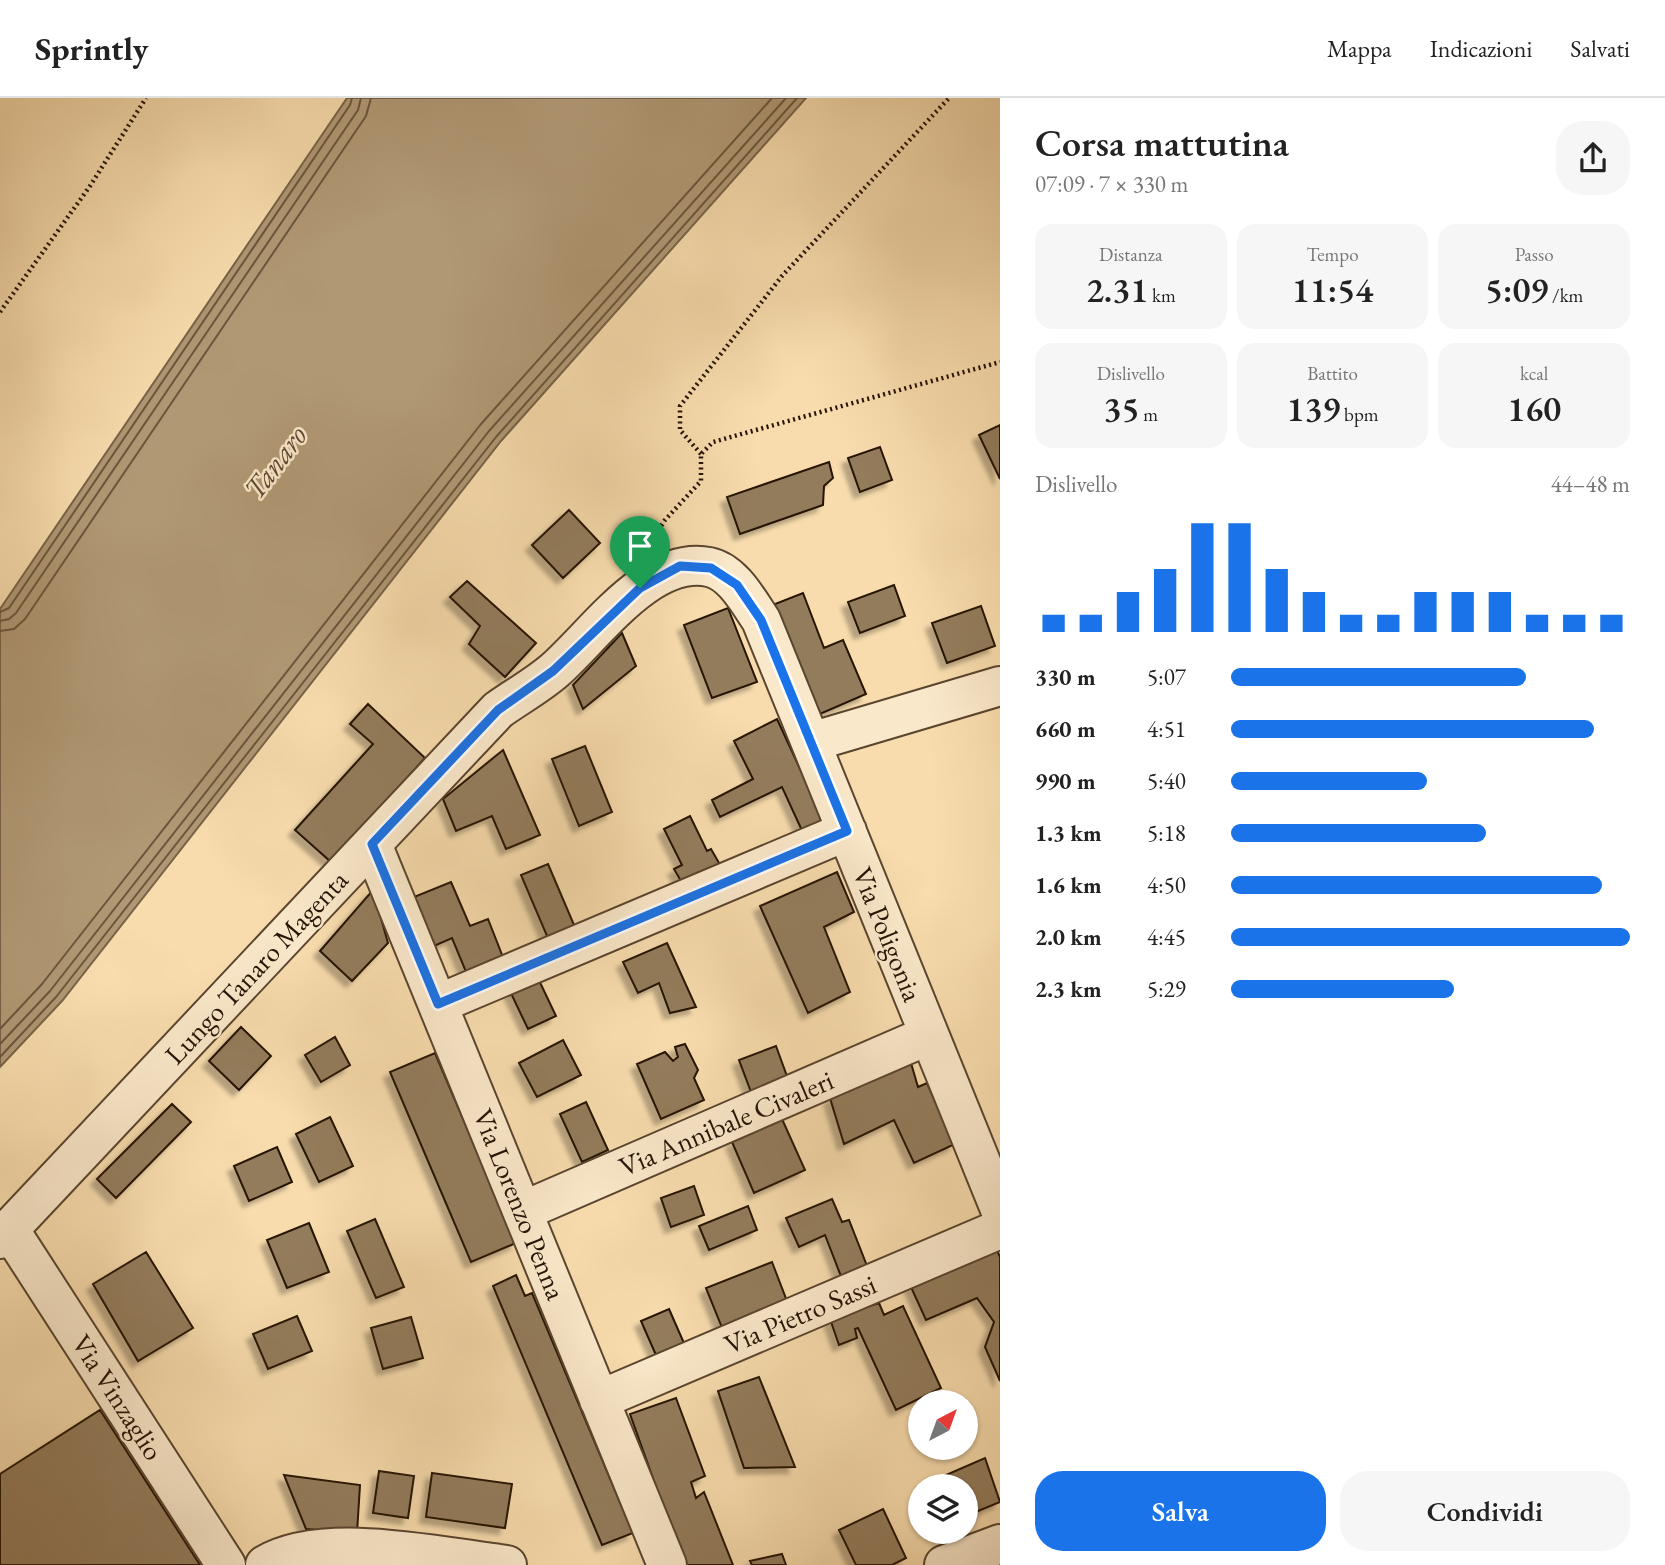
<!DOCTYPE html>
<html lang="it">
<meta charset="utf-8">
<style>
body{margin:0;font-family:"EB Garamond",serif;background:#f6f6f6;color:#222;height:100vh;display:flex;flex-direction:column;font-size:26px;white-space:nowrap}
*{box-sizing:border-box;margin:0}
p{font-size:23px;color:#767676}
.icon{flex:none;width:38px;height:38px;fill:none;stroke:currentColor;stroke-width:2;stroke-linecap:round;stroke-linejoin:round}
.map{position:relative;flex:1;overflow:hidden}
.sheet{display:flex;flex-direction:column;background:#fff;width:665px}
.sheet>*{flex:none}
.needle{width:46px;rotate:41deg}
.fabs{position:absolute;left:908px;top:1292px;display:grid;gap:14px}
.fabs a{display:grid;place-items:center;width:70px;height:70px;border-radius:50%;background:#fff;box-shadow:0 2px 5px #0004;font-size:35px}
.pin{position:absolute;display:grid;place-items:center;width:60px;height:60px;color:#fff;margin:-72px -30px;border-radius:50% 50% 50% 0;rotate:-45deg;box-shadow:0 0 7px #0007}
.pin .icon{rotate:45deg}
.round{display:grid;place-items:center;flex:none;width:74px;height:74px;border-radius:28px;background:#f6f6f6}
.head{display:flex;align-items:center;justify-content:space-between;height:119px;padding:0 35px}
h1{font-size:38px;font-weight:600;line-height:52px}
.figures{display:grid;grid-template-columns:repeat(3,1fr);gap:10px;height:119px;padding:7px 35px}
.figures div{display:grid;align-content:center;border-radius:18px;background:#f6f6f6;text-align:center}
.figures b{font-size:35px;font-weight:600}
.figures small{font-size:19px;font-weight:400}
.figures p{font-size:19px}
.chart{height:196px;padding:14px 35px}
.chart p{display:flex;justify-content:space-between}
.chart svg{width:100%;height:126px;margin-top:7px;stroke:#1a73e8;stroke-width:6}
.button{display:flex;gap:14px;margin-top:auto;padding:14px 35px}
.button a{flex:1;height:80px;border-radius:28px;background:#1a73e8;color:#fff;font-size:28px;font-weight:600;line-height:80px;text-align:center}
.button a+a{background:#f6f6f6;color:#222}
ul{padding:0 35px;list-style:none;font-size:23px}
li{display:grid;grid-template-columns:112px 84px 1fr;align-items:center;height:52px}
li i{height:18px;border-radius:9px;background:#1a73e8}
header{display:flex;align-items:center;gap:42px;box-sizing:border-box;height:98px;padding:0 35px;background:#fff;border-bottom:2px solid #e0e0e0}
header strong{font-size:33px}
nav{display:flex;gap:38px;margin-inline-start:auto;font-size:24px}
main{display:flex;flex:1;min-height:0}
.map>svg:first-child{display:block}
</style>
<header>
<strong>Sprintly</strong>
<nav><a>Mappa</a><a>Indicazioni</a><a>Salvati</a></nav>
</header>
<main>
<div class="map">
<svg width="1000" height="1467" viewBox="0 0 1000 1467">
<defs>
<filter id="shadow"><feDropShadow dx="-6" dy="6" stdDeviation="2" flood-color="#0004"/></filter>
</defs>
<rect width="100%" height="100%" fill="#f8dcad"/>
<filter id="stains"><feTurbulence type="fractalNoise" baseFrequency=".00286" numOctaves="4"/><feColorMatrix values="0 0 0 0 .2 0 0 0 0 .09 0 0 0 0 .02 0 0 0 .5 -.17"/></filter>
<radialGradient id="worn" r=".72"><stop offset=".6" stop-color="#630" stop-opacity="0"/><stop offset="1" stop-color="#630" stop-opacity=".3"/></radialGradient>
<path fill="#b09874" stroke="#786348" stroke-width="2" d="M347,0H806L501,343L62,903L0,969V511Z"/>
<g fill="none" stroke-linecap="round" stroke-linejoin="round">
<path stroke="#6a563c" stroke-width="2" d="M0,514L9,510L350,7L352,0
M0,523L9,521L16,515L358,12L361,0
M0,533L14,531L25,521L366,18L371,0
M0,931L42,886L481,326L772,0
M0,946L50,893L489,333L786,0
M0,959L56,899L496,339L797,0"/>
</g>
<path fill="#937c5c" stroke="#251305" stroke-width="2" filter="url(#shadow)" d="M1000,327V381L979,337Z
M880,349L892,382L860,394L848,360Z
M829,364L833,380L824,388L823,407L740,436L727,399Z
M569,412L600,445L563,480L532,447Z
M467,483L536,545L505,579L469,546L480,528L450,499Z
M894,487L905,518L860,535L848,504Z
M803,495L824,550L843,542L866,596L813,619L770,508Z
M981,508L995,548L947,565L932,525Z
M728,510L757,584L712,600L684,527Z
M622,535L636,568L583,611L573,587Z
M368,606L425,660L331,764L295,732L373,646L350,626Z
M777,621L826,727L804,737L782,689L720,719L712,702L753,681L734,643Z
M585,648L612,714L579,728L552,661Z
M503,652L540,737L506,751L492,718L456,733L443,701Z
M690,718L707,753L711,751L722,770L685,790L674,771L682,767L664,731Z
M548,766L577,834L550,845L521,777Z
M837,774L854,814L824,829L850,894L808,915L760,808Z
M451,784L470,828L488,821L506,867L469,881L452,840L434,848L414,799Z
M373,792L388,845L352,883L320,853Z
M667,845L696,909L670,915L659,885L638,895L623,864Z
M536,876L556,918L528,931L508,889Z
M241,929L271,958L239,992L209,963Z
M335,939L350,967L321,984L305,957Z
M563,942L581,977L537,999L519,965Z
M685,946L698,972L694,980L704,1002L661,1021L637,966L665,954L673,963L678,959L675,949Z
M776,948L788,981L751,994L739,962Z
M435,955L516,1145L471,1164L390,974Z
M911,965L918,989L927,985L955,1046L914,1065L894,1022L844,1046L830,1000Z
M586,1004L608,1052L582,1064L560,1016Z
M172,1006L191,1024L116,1100L97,1081Z
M330,1019L353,1068L319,1084L296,1036Z
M782,1021L805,1072L754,1095L732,1044Z
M277,1049L292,1084L249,1103L234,1068Z
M694,1088L704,1117L671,1129L661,1100Z
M832,1101L842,1124L849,1122L869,1173L844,1186L825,1137L799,1149L786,1120Z
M748,1108L757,1132L709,1152L699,1128Z
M375,1121L404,1189L376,1200L347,1133Z
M309,1125L329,1174L287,1190L267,1142Z
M996,1150L1000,1159V1283L985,1249L994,1224L977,1200L926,1222L910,1187Z
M146,1154L193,1230L138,1263L93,1186Z
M772,1164L790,1211L725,1237L706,1190Z
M516,1177L525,1198L532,1195L633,1435L602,1447L493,1188Z
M879,1205L884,1217L903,1208L941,1290L896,1312L858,1230L855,1231L857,1240L839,1247L830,1221Z
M669,1211L687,1252L659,1264L641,1223Z
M297,1218L312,1253L268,1271L253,1236Z
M411,1219L423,1260L383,1271L371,1230Z
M759,1279L795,1369L744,1370L718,1293Z
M676,1300L705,1378L691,1384L696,1400L704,1394L733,1467H684L630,1316Z
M100,1312L200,1467H0V1376Z
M985,1360L1000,1404L966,1418V1388H921Z
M379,1373L414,1378L408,1420L373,1415Z
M432,1375L512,1386L505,1430L426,1419Z
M284,1377L360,1387L357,1435L306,1431Z
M883,1411L906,1460L892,1467H856L839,1432Z
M782,1456L786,1467H752L750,1463Z"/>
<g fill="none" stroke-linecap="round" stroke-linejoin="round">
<defs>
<path id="minor" d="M811,644L1000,588
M372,746L667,1467
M438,906L847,733
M523,1113L929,937
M9,1131L226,1467
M0,1141L498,612C516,599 538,587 555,572C595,537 649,457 709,469C733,474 748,503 761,522L1000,1111
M599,1302L1000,1131
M265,1467C323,1432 440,1459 507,1467
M944,1467L1000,1446"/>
</defs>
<use href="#minor" stroke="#5a452f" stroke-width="42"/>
<path stroke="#251305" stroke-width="4.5" stroke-dasharray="2 3.5" stroke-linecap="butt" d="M0,214L90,88L146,0
M701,356L680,332V308L782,178L949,0
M649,446L665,422L701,383V356L713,344L1000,264"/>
<use href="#minor" stroke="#fae8ca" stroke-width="38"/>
</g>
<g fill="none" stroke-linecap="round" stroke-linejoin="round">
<defs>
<path id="route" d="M680,468L711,470L737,487L761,522L847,733L438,906L372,746L498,612L553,573L640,490Z"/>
</defs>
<use href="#route" stroke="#fff" stroke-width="14"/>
<use href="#route" stroke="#1a73e8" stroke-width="9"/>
</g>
<g text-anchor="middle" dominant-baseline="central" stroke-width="5" stroke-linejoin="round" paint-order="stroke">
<g font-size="28" fill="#251305" stroke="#fae8ca">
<text transform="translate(888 836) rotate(68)">Via Poligonia</text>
<text transform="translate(256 869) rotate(-47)">Lungo Tanaro Magenta</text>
<text transform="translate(726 1025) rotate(-23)">Via Annibale Civaleri</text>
<text transform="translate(520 1106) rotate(68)">Via Lorenzo Penna</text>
<text transform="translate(800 1216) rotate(-23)">Via Pietro Sassi</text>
<text transform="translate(118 1299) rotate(57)">Via Vinzaglio</text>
</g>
<g font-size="30" font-style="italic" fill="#5d4831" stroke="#fae8ca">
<text transform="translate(275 364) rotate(-53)">Tanaro</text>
</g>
</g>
<rect width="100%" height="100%" filter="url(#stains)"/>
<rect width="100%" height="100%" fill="url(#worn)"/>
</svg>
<div class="fabs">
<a><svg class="needle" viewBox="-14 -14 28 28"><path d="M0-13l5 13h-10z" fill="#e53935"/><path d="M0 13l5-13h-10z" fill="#767676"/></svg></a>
<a><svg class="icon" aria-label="layers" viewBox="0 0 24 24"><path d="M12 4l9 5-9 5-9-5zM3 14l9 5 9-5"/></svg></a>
</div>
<div class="pin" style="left:640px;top:490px;background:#1e9e55"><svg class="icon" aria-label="arrive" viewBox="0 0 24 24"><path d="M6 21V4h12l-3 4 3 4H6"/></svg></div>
</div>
<section class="sheet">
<div class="head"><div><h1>Corsa mattutina</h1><p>07:09 · 7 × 330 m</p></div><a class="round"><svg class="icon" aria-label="share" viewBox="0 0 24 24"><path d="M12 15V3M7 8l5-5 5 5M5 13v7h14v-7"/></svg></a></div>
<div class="figures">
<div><p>Distanza</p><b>2.31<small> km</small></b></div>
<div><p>Tempo</p><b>11:54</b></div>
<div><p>Passo</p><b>5:09<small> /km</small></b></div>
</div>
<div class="figures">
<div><p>Dislivello</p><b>35<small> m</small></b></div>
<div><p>Battito</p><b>139<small> bpm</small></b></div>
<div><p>kcal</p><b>160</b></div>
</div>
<div class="chart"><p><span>Dislivello</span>44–48 m</p>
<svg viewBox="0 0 160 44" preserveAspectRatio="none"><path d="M5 44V38M15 44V38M25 44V30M35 44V22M45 44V6M55 44V6M65 44V22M75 44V30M85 44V38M95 44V38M105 44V30M115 44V30M125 44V30M135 44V38M145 44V38M155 44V38"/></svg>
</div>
<ul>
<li><b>330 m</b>5:07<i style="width:74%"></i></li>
<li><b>660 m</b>4:51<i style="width:91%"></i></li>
<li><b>990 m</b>5:40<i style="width:49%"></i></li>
<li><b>1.3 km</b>5:18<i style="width:64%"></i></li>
<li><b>1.6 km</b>4:50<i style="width:93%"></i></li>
<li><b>2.0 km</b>4:45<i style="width:100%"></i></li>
<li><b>2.3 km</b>5:29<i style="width:56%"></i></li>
</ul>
<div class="button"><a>Salva</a><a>Condividi</a></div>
</section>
</main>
